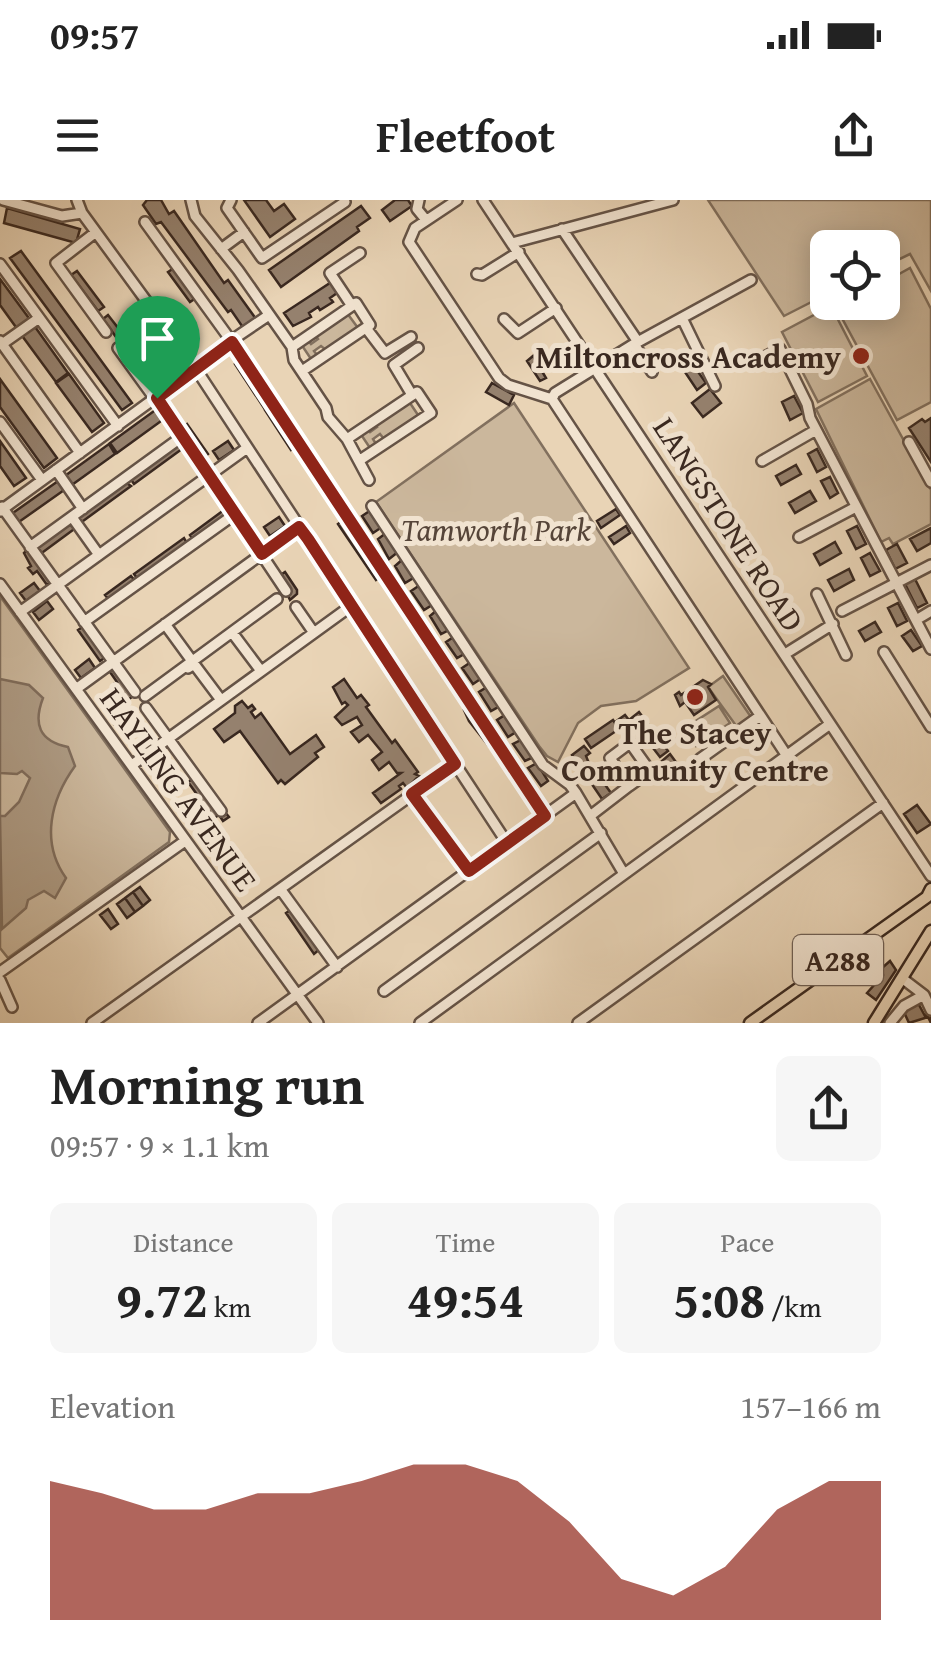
<!DOCTYPE html>
<meta charset="utf-8">
<style>
body{margin:0;font-family:"Gentium Book Plus",serif;background:#f6f6f6;color:#222;height:100vh;display:flex;flex-direction:column;font-size:38px;white-space:nowrap}
*{box-sizing:border-box;margin:0}
p{font-size:32px;color:#767676}
.icon{flex:none;width:55px;height:55px;fill:none;stroke:currentColor;stroke-width:2;stroke-linecap:round;stroke-linejoin:round}
.map{position:relative;height:823px;overflow:hidden}
.side{display:flex;flex-direction:column;background:#fff;flex:1}
.side>*{flex:none}
.buttons{position:absolute;left:810px;top:30px;display:grid;gap:20px}
.buttons a{display:grid;place-items:center;width:90px;height:90px;border-radius:15px;background:#fff;box-shadow:0 5px 25px #0003;font-size:50px}
.pin{position:absolute;display:grid;place-items:center;width:85px;height:85px;color:#fff;margin:-102px -42px;border-radius:50% 50% 50% 0;rotate:-45deg;box-shadow:0 0 10px #0007}
.pin .icon{rotate:45deg}
.round{display:grid;place-items:center;flex:none;width:105px;height:105px;border-radius:15px;background:#f6f6f6}
.overview{display:flex;align-items:center;justify-content:space-between;height:170px;padding:0 50px}
h1{font-size:55px;font-weight:700;line-height:75px}
.metrics{display:grid;grid-template-columns:repeat(3,1fr);gap:15px;height:170px;padding:10px 50px}
.metrics div{display:grid;align-content:center;border-radius:15px;background:#f6f6f6;text-align:center}
.metrics b{font-size:50px;font-weight:700}
.metrics small{font-size:28px;font-weight:400}
.metrics p{font-size:28px}
.chart{height:280px;padding:20px 50px}
.chart p{display:flex;justify-content:space-between}
.chart svg{width:100%;height:180px;margin-top:10px;fill:#8f2418;opacity:.7}
.status{display:flex;justify-content:space-between;align-items:center;height:70px;padding:0 50px;background:#fff;direction:ltr}
.status svg{height:28px;fill:currentColor}
header{display:flex;justify-content:space-between;align-items:center;height:130px;padding:0 50px;background:#fff;font-size:45px;font-weight:700}
.map>svg:first-child{display:block}
</style>
<div class="status"><b>09:57</b><svg viewBox="0 0 49 12"><path d="M0 12V9h3v3zM5 12V6h3v6zM10 12V3h3v9zM15 12V0h3v12zM26 1h20v11H26zM47 4h2v5h-2z"/></svg></div>
<header><svg class="icon" aria-label="menu" viewBox="0 0 24 24"><path d="M4 6h16M4 12h16M4 18h16"/></svg>Fleetfoot<svg class="icon" aria-label="share" viewBox="0 0 24 24"><path d="M12 15V3M7 8l5-5 5 5M5 13v7h14v-7"/></svg></header>
<div class="map">
<svg width="931" height="823" viewBox="0 0 931 823">
<rect width="100%" height="100%" fill="#e9d4b6"/>
<filter id="stains"><feTurbulence type="fractalNoise" baseFrequency=".002" numOctaves="4"/><feColorMatrix values="0 0 0 0 .2 0 0 0 0 .09 0 0 0 0 .02 0 0 0 .5 -.17"/></filter>
<radialGradient id="worn" r=".72"><stop offset=".6" stop-color="#630" stop-opacity="0"/><stop offset="1" stop-color="#630" stop-opacity=".3"/></radialGradient>
<path fill="#cbb79c" stroke="#82705e" stroke-width="2.5" d="M708,0H931V91L910,54L883,67L882,48H828L827,94L784,116Z
M910,68L931,109V202L897,220L836,107L845,103L882,102L883,83Z
M831,106L867,176L818,202L782,132Z
M347,113L358,128L326,150L321,146L314,151L317,155L311,159L301,144L307,139L311,144L318,139L315,135Z
M870,179L931,290V324L893,344L889,338L881,342L816,209Z
M408,200L418,215L384,239L380,234L373,239L376,244L370,248L360,233L366,228L370,232L377,227L374,223Z
M514,203L689,468L636,501L601,506L578,523L558,562L547,556L539,546L376,302Z
M0,396L170,632L169,642L8,758L0,748Z
M723,476L751,517L737,527L708,487Z
M719,506L730,523L696,546L685,528Z"/>
<path fill="#ad9a83" stroke="#7f6c5b" stroke-width="2.5" d="M0,479L29,485L43,498C33,524 39,541 68,547L75,566C51,599 40,642 66,678L55,698L44,691L28,700L26,708L2,729L0,616H5L19,602L30,578L22,571L17,574L0,573Z"/>
<path fill="#95816e" stroke="#392820" stroke-width="2.5" d="M147,0H161L169,14L174,11L224,83L228,80L256,119L244,129L231,110L228,112L161,22L156,24L143,5Z
M244,0H266L274,11L284,4L295,19L270,37Z
M395,0H408L412,6L390,21L382,10Z
M361,6L370,18L357,27L359,31L281,87L269,70Z
M7,8L80,29L76,43L4,23Z
M21,51L132,203L122,210L10,58Z
M174,68L196,98L190,102L168,72Z
M77,71L104,107L98,111L71,75Z
M0,79L31,121L18,130L0,105Z
M333,81L340,91L330,98L333,102L320,110L318,107L309,113L311,117L293,126L284,113Z
M108,115L122,133L116,137L103,119Z
M33,124L68,173L56,182L20,133Z
M533,156L546,178L540,181L527,161Z
M241,160L270,204L264,208L235,164Z
M143,163L160,185L154,190L137,167Z
M694,166L706,183L697,190L685,172Z
M69,174L104,223L92,232L56,183Z
M0,179L57,258L44,268L0,207Z
M492,183L514,195L509,205L486,192Z
M710,189L721,203L703,217L692,203Z
M794,196L803,213L790,220L782,202Z
M161,206L168,216L117,253L110,243Z
M271,206L298,245L291,250L265,210Z
M931,218V262L909,228L922,219L925,222Z
M187,224L208,254L202,259L181,228Z
M0,241L26,278L14,286L0,266Z
M182,241L186,246L134,284L130,278Z
M228,241L234,250L219,260L213,251Z
M109,244L115,254L69,287L62,278Z
M817,249L826,267L817,272L808,254Z
M796,265L801,274L781,285L776,276Z
M830,277L838,293L830,298L821,281Z
M61,279L67,288L16,324L10,315Z
M125,282L131,286L79,324L75,318Z
M810,291L816,301L795,313L789,303Z
M228,307L232,313L194,341L190,335Z
M616,309L620,315L601,328L597,321Z
M371,310L382,327L373,333L362,316Z
M279,317L285,326L270,336L264,327Z
M345,319L383,375L376,380L338,324Z
M72,320L77,327L39,355L34,348Z
M626,326L630,333L614,344L609,337Z
M857,326L866,344L856,349L847,331Z
M931,328V343L917,351L910,339Z
M386,333L398,352L389,359L378,339Z
M184,338L188,345L139,381L134,374Z
M835,342L841,353L820,365L814,354Z
M897,344L907,363L895,369L886,350Z
M26,351L30,352L52,381L47,385L37,371L33,374L28,368L31,366L24,353Z
M870,353L880,371L870,376L861,358Z
M403,359L415,377L405,383L395,366Z
M849,369L854,380L834,391L828,380Z
M285,372L297,390V394L290,400L279,376Z
M131,376L136,382L110,401L105,395Z
M914,377L927,403L917,408L904,382Z
M34,383L40,391L26,401L20,393Z
M420,385L432,405L424,410L411,391Z
M47,401L53,409L39,420L33,412Z
M898,403L907,421L897,426L888,408Z
M437,410L449,430L441,434L430,416Z
M875,422L881,432L865,441L859,431Z
M84,426L106,457L100,461L78,430Z
M911,430L922,446L913,451L902,436Z
M455,436L466,453L457,458L446,442Z
M89,459L95,468L81,478L75,470Z
M471,462L482,478L473,484L462,468Z
M114,469L133,496L128,500L115,483L117,482L110,472Z
M344,479L357,498L361,495L369,505L366,507L392,543L395,540L418,572L415,574L419,576L407,588L403,583L399,586L401,589L381,603L373,593L401,573H397L389,562L379,570L372,560L382,552L368,535L359,542L351,532L362,525L357,517L342,525L335,517L348,505L345,502L342,504L333,487Z
M703,480L711,484L708,487L716,500L694,515L685,502L680,506L675,495L679,492L681,495Z
M487,487L500,506L491,511L479,492Z
M242,501L248,508L252,505L255,509L251,512L255,518L261,513L290,554L316,535L324,547L315,553L318,557L285,584L281,580L278,583L240,531L224,542L214,529L235,513V506Z
M471,506L497,547L492,550L469,521L464,510Z
M131,508L135,513L116,527L112,521Z
M639,512L668,551L660,557L633,522L621,530L615,522L625,515L629,520Z
M505,515L516,532L508,537L497,520Z
M613,520L619,529L591,548L585,539Z
M523,539L534,557L525,561L513,544Z
M584,546L590,553L586,556L588,561L611,593L602,599L572,555Z
M159,553L165,562L150,573L146,567Z
M670,554L681,569L672,575L662,561Z
M537,563L548,581L541,586L528,568Z
M194,578L224,611L229,617L223,621L219,615L214,618L188,582Z
M917,605L931,624L917,633L904,614Z
M140,687L150,700L143,706L133,692Z
M133,692L143,706L135,712L125,698Z
M125,698L135,712L127,718L117,704Z
M108,709L118,724L111,729L100,715Z
M292,709L321,748L314,754L286,713Z
M890,761L896,770L876,800L867,793L883,775L882,768Z
M918,803L925,816L931,810V823L928,817L909,823L903,810Z"/>
<g fill="none" stroke-linecap="round" stroke-linejoin="round">
<defs>
<path id="minor" d="M3,0L62,16L82,13
M77,0L82,13L196,169L507,643
M191,0L195,16L238,70L292,147L294,160L326,208L328,217L347,239L369,280
M231,0L227,8L262,58L345,2
M419,0L417,9L426,20
M457,0L415,28L409,42L499,178L508,185L552,199
M483,0L931,676
M145,22L232,142L545,615
M562,29L638,142
M96,32L56,63L106,132
M512,43L673,0
M221,49L244,32
M0,64L118,226
M477,74L482,75L519,52
M751,80L634,144L555,193L552,199L787,556
M352,106L330,73L360,53
M682,118L715,186
M504,119L518,133L556,108
M366,128L385,153L411,137
M235,138L269,115
M0,141L80,253
M2,144L39,118
M634,144L652,172
M292,147L356,103L370,125L302,171
M118,148L155,199
M753,163L780,149L807,204L810,218L931,449
M412,195L394,165L418,148
M157,198L286,391
M0,222L42,280
M347,239L417,192L431,213L360,260
M909,242L931,282
M762,261L816,230
M56,270L83,309
M372,306L543,565L570,585L576,593L624,674
M2,307L135,492
M0,311L232,142
M72,317L99,355
M799,337L856,307
M30,347L183,236
M0,384L318,823
M817,394L846,455
M296,407L314,433
M842,411L931,365
M20,412L247,248
M916,420L931,411
M84,422L235,314
M165,424L192,461
M234,435L261,471
M884,452L931,527
M785,454L833,424
M188,468L194,464L221,500
M76,489L299,327
M145,496L277,399
M146,508L221,611
M700,559L760,516
M132,565L351,406
M412,594L469,671
M590,616L629,586L610,558L630,543L650,571L629,586
M281,690L337,767
M0,772L185,641
M0,780L12,807
M384,791L601,633
M924,795L931,810
M92,823L455,564
M258,823L576,593
M420,823L830,524
M578,823L883,603
M890,823L904,806L924,795L903,779"/>
<path id="major" d="M750,823L927,697L931,689
M874,823L931,731"/>
</defs>
<use href="#minor" stroke="#655346" stroke-width="14"/>
<use href="#major" stroke="#392820" stroke-width="15"/>
<use href="#minor" stroke="#f1e3d0" stroke-width="9"/>
<use href="#major" stroke="#e9d4b6" stroke-width="10"/>
</g>
<g fill="none" stroke-linecap="round" stroke-linejoin="round">
<defs>
<path id="route" d="M232,142L545,616L469,671L412,594L455,564L308,339L299,327L262,354L157,198Z"/>
</defs>
<use href="#route" stroke="#fff" stroke-width="20"/>
<use href="#route" stroke="#8f2418" stroke-width="12"/>
</g>
<g fill="#8f2418" stroke="#f1e3d0" stroke-width="4">
<circle cx="861" cy="156" r="10"/>
<circle cx="695" cy="497" r="10"/>
</g>
<g text-anchor="middle" dominant-baseline="central" stroke-width="10" stroke-linejoin="round" paint-order="stroke">
<rect fill="#f1e3d0" stroke="#706055" stroke-width="2.5" x="793" y="735" width="90" height="50" rx="8"/>
<g font-size="30" font-weight="bold" fill="#392820">
<text x="838" y="760">A288</text>
</g>
<g font-size="32" font-weight="bold" fill="#392820" stroke="#f1e3d0" text-anchor="end">
<text x="841" y="156">Miltoncross Academy</text>
<text x="695" y="532" text-anchor="middle">The Stacey<tspan x="695" dy="37">Community Centre</tspan></text>
</g>
<g font-size="32" fill="#392820" stroke="#f1e3d0">
<text transform="translate(729 324) rotate(57)">LANGSTONE ROAD</text>
<text transform="translate(179 589) rotate(54)">HAYLING AVENUE</text>
</g>
<g font-size="32" font-style="italic" fill="#564539" stroke="#f1e3d0">
<text x="496" y="329">Tamworth Park</text>
</g>
</g>
<rect width="100%" height="100%" filter="url(#stains)"/>
<rect width="100%" height="100%" fill="url(#worn)"/>
</svg>
<div class="buttons">
<a><svg class="icon" aria-label="locate" viewBox="0 0 24 24"><circle cx="12" cy="12" r="6"/><path d="M12 2v4M12 18v4M2 12h4M18 12h4"/></svg></a>
</div>
<div class="pin" style="left:157px;top:198px;background:#1e9e55"><svg class="icon" aria-label="arrive" viewBox="0 0 24 24"><path d="M6 21V4h12l-3 4 3 4H6"/></svg></div>
</div>
<section class="side">
<div class="overview"><div><h1>Morning run</h1><p>09:57 · 9 × 1.1 km</p></div><a class="round"><svg class="icon" aria-label="share" viewBox="0 0 24 24"><path d="M12 15V3M7 8l5-5 5 5M5 13v7h14v-7"/></svg></a></div>
<div class="metrics">
<div><p>Distance</p><b>9.72<small> km</small></b></div>
<div><p>Time</p><b>49:54</b></div>
<div><p>Pace</p><b>5:08<small> /km</small></b></div>
</div>
<div class="chart"><p><span>Elevation</span>157–166 m</p>
<svg viewBox="0 0 160 44" preserveAspectRatio="none"><path d="M0 44V10L10 13L20 17L30 17L40 13L50 13L60 10L70 6L80 6L90 10L100 20L110 34L120 38L130 31L140 17L150 10L160 10V44z"/></svg>
</div>
</section>
